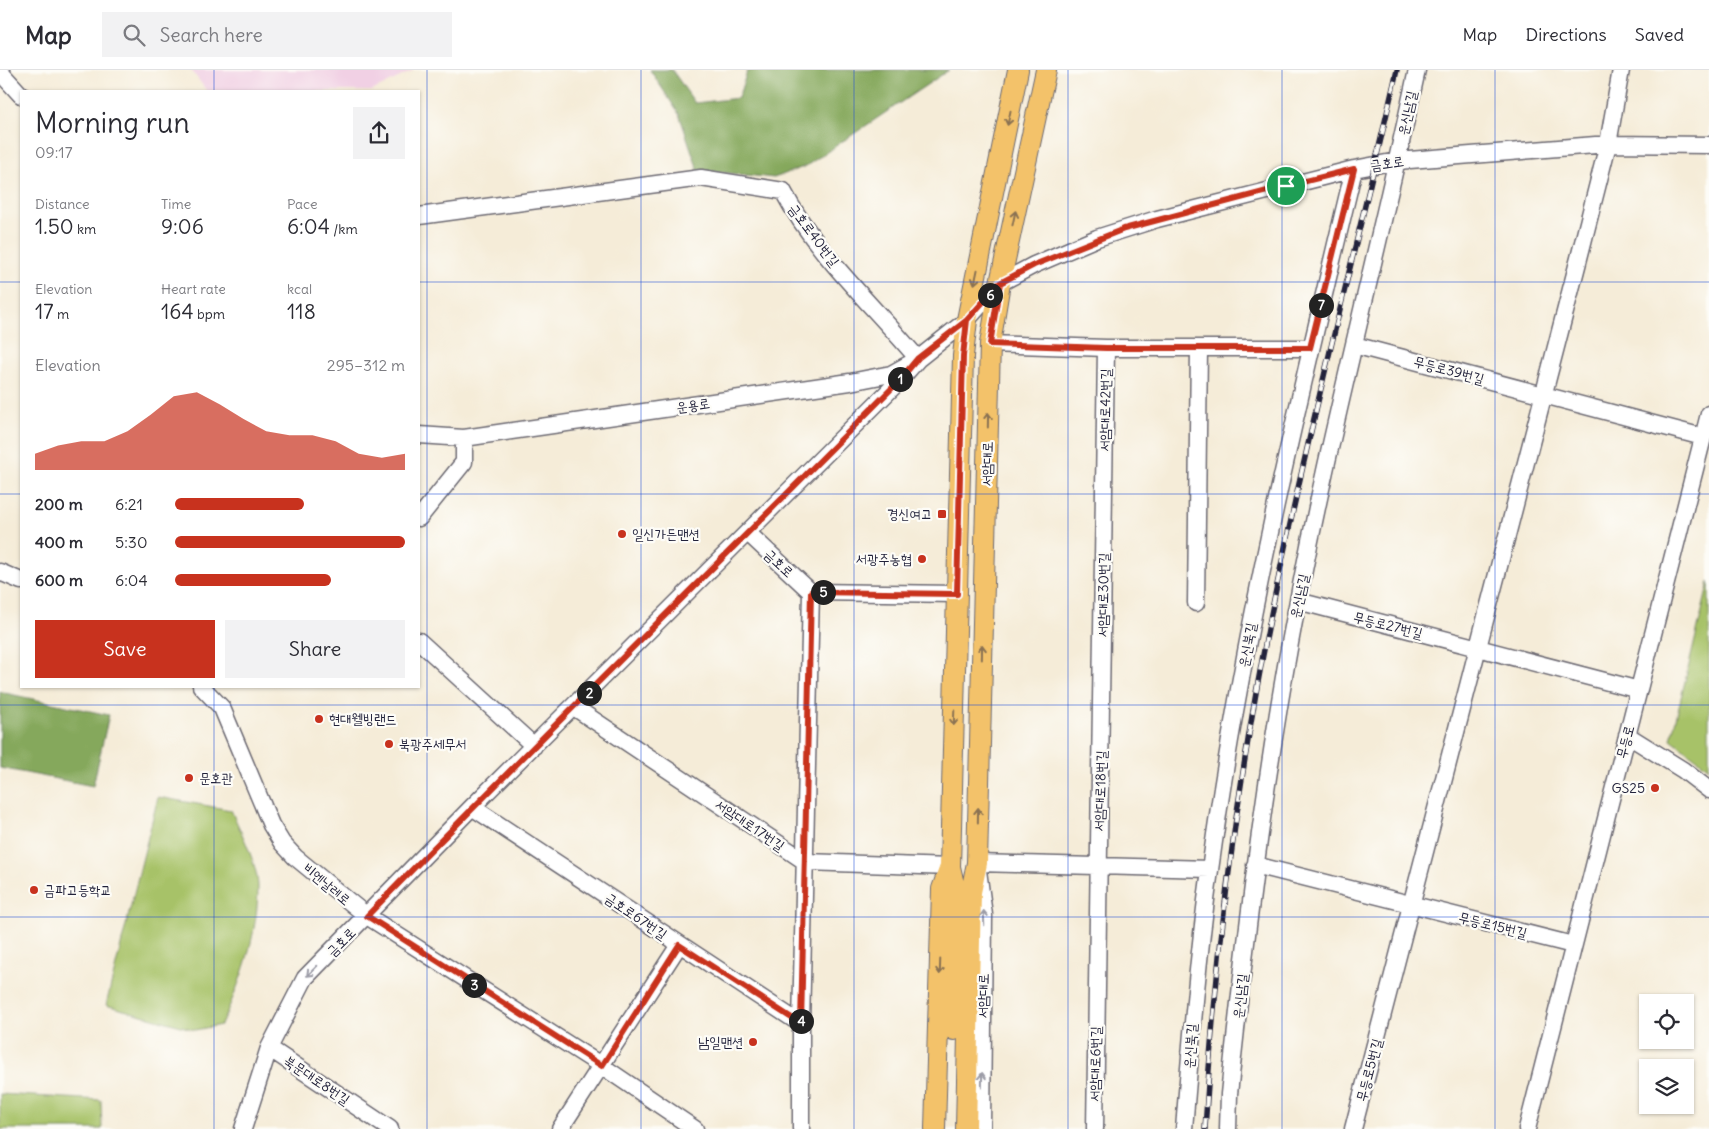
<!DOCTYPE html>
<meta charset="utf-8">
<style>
body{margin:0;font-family:Delius,"Poor Story",sans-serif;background:#f2f2f3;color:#2b2b33;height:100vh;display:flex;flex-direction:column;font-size:19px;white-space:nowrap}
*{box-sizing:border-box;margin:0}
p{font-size:16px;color:#7c7c81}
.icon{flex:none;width:28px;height:28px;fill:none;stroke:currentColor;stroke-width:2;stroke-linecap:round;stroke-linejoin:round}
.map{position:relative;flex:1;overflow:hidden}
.details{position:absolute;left:20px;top:20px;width:400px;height:598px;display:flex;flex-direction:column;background:#fff;border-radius:0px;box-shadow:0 1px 4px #0004}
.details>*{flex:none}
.tools{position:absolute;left:1639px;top:924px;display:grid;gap:10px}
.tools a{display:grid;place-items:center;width:55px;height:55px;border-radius:0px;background:#fff;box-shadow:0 1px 4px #0004;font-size:25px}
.pin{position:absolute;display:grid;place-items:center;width:42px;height:42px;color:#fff;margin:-21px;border:2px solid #fff;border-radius:50%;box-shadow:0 1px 5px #0007}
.km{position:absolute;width:25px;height:25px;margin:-12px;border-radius:50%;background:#222;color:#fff;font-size:14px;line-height:25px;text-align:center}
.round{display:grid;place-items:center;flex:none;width:52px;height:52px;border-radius:0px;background:#f2f2f3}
.head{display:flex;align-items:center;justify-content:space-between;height:85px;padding:0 15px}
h1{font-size:28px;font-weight:600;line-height:38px}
.metrics{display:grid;grid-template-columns:repeat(3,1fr);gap:8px;height:85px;padding:5px 15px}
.metrics div{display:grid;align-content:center}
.metrics b{font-size:21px;font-weight:600}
.metrics small{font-size:14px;font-weight:400}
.metrics p{font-size:14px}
.chart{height:140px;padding:10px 15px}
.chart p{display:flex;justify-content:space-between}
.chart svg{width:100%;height:90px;margin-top:5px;fill:#c8321e;opacity:.7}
.action{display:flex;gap:10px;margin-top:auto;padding:10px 15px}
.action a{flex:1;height:58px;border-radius:0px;background:#c8321e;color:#fff;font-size:20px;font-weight:600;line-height:58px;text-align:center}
.action a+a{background:#f2f2f3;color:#2b2b33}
ul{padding:0 15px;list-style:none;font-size:16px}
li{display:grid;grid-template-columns:80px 60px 1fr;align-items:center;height:38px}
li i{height:12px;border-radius:6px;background:#c8321e}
header{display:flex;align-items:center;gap:30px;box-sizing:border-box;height:70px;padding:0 25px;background:#fff;border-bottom:1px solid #e1e1e2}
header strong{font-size:24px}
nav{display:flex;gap:28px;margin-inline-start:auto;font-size:18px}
.search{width:350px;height:45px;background:#f2f2f3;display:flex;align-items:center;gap:12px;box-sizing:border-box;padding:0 18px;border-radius:0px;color:#7c7c81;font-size:19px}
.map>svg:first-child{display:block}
</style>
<header>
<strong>Map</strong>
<div class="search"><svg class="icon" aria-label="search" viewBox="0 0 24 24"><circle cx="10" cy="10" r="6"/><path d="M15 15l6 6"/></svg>Search here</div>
<nav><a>Map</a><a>Directions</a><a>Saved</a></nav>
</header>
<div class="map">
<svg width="1709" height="1059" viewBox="0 0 1709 1059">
<rect width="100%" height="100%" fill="#fdfcf7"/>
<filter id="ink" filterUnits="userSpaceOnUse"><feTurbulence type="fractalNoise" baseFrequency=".02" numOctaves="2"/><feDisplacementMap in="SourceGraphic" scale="10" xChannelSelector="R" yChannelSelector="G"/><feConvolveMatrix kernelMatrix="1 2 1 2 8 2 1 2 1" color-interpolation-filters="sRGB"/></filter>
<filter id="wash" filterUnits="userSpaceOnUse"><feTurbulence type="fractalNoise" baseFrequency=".0096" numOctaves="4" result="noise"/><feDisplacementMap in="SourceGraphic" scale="20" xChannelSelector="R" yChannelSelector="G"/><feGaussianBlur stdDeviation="1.12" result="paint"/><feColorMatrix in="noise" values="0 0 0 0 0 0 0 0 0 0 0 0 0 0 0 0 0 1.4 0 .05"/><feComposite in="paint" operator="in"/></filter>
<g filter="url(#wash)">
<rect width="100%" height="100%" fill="#f5ecd8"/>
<path fill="#f1d0e4" d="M191,0H414L372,21H207Z"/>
<path fill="#a7c268" stroke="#647252" d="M1709,512V698L1671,669Z
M158,727L231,740C241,762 257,793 258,816C258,865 241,912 221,955L195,960L106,935Z
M0,1024L101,1030L102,1059H0Z"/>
<path fill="#85a85c" stroke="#54654c" d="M650,0H672L695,33L738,28L747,2L753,0H949L806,96L774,108L698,100L679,44Z
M0,622L109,645L93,716L0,698Z"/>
</g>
<g filter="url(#ink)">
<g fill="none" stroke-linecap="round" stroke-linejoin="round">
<defs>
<path id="minor" d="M0,2L21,25
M419,146L701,108L783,121C816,184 873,235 918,289L891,304L850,312L464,368L419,365
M990,274L1106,278H1310
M1354,275L1703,367
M419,448L464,392V368
M748,463L811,522
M0,502L21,511
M811,522L957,524
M1298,531L1639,620
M1196,533L1199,278
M419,571L534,676
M201,616L222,638L271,755L282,773L295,787L367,846L602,996L695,1059
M574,637L806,792L950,797
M1627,665L1683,700L1709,720
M472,737L801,954
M1255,795L1573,875
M269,978L390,1059
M243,1059L269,978L305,908L472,737L898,312L918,289L967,250L1000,213L1034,195L1097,168L1157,149L1354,99L1397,91L1608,74L1709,75
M560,1059L679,875
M801,1059V954L811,522
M982,1059L984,845L977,793L1210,799
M1095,1059L1106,278
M1184,1059C1191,972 1198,886 1210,800C1242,564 1298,331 1354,99
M1228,1059L1229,1024C1245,873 1263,722 1290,573C1325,380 1376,191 1417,0
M1353,1059L1578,192L1608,74L1621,0
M1527,1059L1709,344"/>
<path id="major" d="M954,960L956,823L950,797L963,286L967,250L1018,0
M935,1059L942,819L950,797
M966,1059L971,822L977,793L990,274L1000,213L1046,0"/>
</defs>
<use href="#minor" stroke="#6c6972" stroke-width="19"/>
<use href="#major" stroke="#6c6972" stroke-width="22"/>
<use href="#minor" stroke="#fff" stroke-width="16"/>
<use href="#major" stroke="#f3c26a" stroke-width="20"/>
<defs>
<path id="rail" d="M1205,1059C1215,891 1237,714 1270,549C1307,365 1355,183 1397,0"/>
</defs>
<use href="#rail" stroke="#22223b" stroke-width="5.5"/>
<use href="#rail" stroke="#fdfcf7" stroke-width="4" stroke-dasharray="11" stroke-linecap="butt"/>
</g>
<defs><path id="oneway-shaft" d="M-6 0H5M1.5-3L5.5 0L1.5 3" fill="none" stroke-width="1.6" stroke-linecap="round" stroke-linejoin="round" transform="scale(1.25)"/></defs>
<g stroke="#8a7252">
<use href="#oneway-shaft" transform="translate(1009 48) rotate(102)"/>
<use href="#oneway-shaft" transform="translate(1014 148) rotate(-78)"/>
<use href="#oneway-shaft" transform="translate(976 207) rotate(102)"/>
<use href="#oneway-shaft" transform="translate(988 350) rotate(-89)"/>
<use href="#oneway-shaft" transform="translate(982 582) rotate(-89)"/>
<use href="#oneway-shaft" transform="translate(954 648) rotate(92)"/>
<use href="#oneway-shaft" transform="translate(978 745) rotate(-89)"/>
<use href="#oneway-shaft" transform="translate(940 897) rotate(92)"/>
</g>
<g stroke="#9c9ca7">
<use href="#oneway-shaft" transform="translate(984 848) rotate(-92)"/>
<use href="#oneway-shaft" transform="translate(312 901) rotate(135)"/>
<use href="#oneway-shaft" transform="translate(982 1010) rotate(-89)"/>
</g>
</g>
<g fill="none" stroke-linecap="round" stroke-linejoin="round" filter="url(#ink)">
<defs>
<path id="route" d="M1286,116L1124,159L1034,195L1000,213L967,250L918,288L898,312C721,491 542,666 367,846L602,996L679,875L801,954L811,522L957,524L963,286L967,250L1000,213L990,274L1106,278H1310L1354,99L1286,116"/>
</defs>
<use href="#route" stroke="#fff" stroke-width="10"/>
<use href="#route" stroke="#c8321e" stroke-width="6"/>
</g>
<path fill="none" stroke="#1d4ed8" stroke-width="1" stroke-opacity="0.55" d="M214,0V21M427,0V1059M641,0V1059M854,0V1059M1068,0V1059M1282,0V1059M1495,0V1059M0,212H21M419,212H1709M0,424H21M419,424H1709M214,616V1059M0,635H1709M0,847H1709"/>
<g fill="#c8321e" stroke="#fdfcf7" stroke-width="2">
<rect x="937" y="439" width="10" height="10" rx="2.5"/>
<circle cx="622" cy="464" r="5"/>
<circle cx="922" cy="489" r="5"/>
<circle cx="319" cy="649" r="5"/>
<circle cx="389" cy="674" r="5"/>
<circle cx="189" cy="708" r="5"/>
<circle cx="1655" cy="718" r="5"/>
<circle cx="34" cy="820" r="5"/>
<circle cx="753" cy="972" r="5"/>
</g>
<g text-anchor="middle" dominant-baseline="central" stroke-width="4.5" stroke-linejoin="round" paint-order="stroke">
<g font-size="14" fill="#22223b" stroke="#fdfcf7">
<text transform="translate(1407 43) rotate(-78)">운신남길</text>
<text transform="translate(1387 93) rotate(-8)">금호로</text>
<text transform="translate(814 165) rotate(53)">금호로40번길</text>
<text transform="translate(1449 300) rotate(15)">무등로39번길</text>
<text transform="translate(693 335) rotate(-8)">운용로</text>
<text transform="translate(1105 340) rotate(-89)">서암대로42번길</text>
<text transform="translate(987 394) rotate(-89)">서암대로</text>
<text transform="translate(779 493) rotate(43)">금호로</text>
<text transform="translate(1103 525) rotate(-89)">서암대로30번길</text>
<text transform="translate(1299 526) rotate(-78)">운신남길</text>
<text transform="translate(1388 555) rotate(14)">무등로27번길</text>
<text transform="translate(1247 575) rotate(-80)">운신북길</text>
<text transform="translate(1625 672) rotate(-75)">무등로</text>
<text transform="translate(1100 721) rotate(-88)">서암대로18번길</text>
<text transform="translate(750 755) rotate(34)">서암대로17번길</text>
<text transform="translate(327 814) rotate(40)">비엔날레로</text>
<text transform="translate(636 846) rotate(34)">금호로67번길</text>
<text transform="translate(1493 855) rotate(14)">무등로15번길</text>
<text transform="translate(341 872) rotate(-45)">금호로</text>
<text transform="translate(983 926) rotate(-89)">서암대로</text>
<text transform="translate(1240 926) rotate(-84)">운신남길</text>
<text transform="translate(1190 976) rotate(-86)">운신북길</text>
<text transform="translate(1095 994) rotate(-89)">서암대로6번길</text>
<text transform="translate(1369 1000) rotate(-75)">무등로5번길</text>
<text transform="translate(317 1010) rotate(34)">북문대로8번길</text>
</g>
<g font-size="14" fill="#22223b" stroke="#fdfcf7" text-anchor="start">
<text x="932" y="444" text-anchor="end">경신여고</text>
<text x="632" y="464">일신가든맨션</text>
<text x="912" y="489" text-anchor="end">서광주농협</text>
<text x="329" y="649">현대웰빙랜드</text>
<text x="399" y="674">북광주세무서</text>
<text x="199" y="708">문호관</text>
<text x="1645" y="718" text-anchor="end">GS25</text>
<text x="44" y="820">금파고등학교</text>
<text x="743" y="972" text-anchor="end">남일맨션</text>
</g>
</g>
</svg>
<div class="tools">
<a><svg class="icon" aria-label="locate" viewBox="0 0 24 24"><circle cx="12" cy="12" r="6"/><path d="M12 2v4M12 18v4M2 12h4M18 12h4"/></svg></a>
<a><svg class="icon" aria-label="layers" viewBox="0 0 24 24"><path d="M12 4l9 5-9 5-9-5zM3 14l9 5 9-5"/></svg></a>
</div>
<div class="pin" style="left:1286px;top:116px;background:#1e9e55"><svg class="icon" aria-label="arrive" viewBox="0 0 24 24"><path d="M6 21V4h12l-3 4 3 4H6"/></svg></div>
<b class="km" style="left:900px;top:309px">1</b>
<b class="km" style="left:589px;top:623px">2</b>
<b class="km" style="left:474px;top:915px">3</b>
<b class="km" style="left:801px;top:951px">4</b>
<b class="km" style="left:823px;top:522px">5</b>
<b class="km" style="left:990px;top:225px">6</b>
<b class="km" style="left:1321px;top:235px">7</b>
<section class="details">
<div class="head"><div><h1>Morning run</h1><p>09:17</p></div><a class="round"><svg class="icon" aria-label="share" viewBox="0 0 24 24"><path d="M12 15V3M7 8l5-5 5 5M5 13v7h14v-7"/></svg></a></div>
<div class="metrics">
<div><p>Distance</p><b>1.50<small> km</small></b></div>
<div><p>Time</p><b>9:06</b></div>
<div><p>Pace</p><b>6:04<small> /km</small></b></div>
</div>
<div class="metrics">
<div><p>Elevation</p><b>17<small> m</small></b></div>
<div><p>Heart rate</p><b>164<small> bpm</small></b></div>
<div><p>kcal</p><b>118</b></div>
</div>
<div class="chart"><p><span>Elevation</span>295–312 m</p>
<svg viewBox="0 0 160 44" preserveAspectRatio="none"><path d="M0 44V36L10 32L20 30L30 30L40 25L50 17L60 8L70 6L80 12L90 19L100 25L110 27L120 27L130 30L140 36L150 38L160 36V44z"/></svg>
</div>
<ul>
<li><b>200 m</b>6:21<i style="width:56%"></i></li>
<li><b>400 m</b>5:30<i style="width:100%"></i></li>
<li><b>600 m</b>6:04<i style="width:68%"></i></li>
</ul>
<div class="action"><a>Save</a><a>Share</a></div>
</section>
</div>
